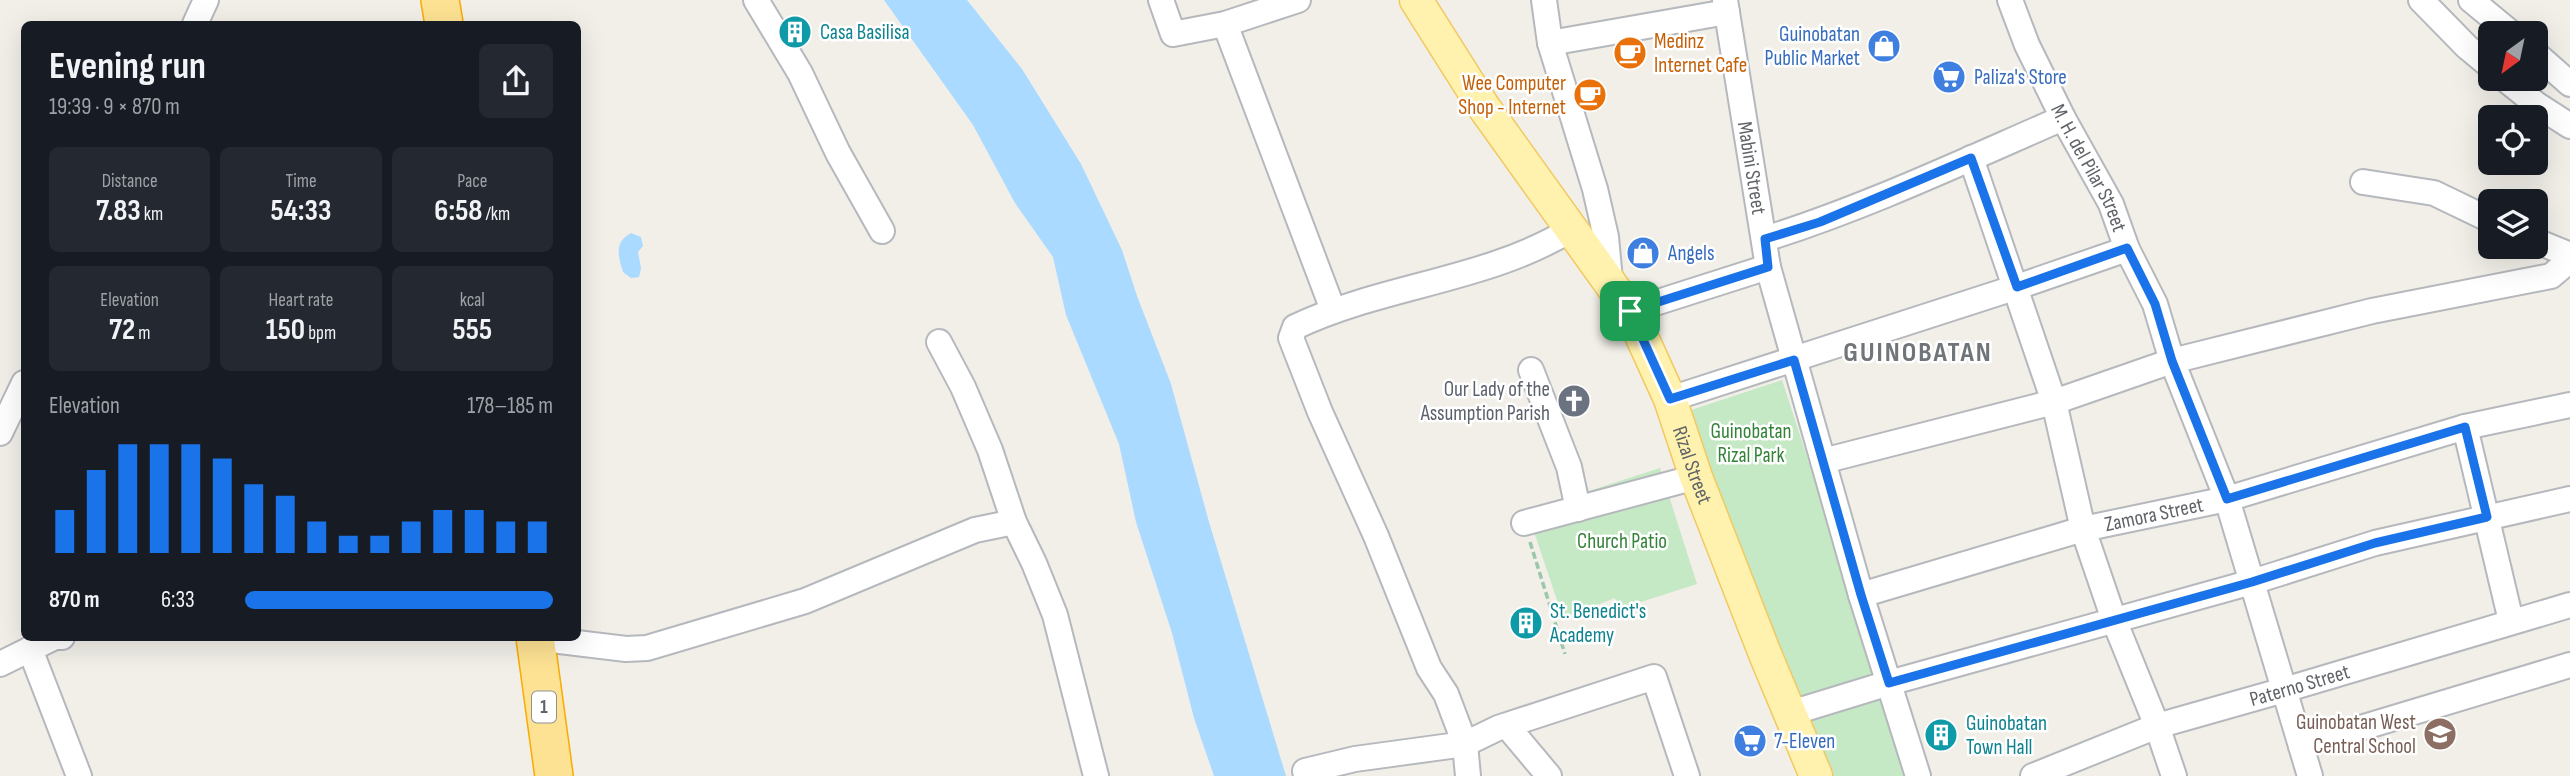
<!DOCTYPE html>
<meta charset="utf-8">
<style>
body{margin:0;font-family:"Sofia Sans Condensed",sans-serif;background:#242831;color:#f1f3f6;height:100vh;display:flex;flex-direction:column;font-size:26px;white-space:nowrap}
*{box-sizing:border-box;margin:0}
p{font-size:23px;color:#9ea1a6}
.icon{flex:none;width:38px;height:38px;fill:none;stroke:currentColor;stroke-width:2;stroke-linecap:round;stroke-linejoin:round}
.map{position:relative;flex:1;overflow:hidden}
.details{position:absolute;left:21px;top:21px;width:560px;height:620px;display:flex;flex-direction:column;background:#171b24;border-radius:10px;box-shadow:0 7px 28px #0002}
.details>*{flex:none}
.needle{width:46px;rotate:213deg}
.controls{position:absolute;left:2478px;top:21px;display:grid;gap:14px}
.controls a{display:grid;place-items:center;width:70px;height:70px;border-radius:10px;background:#171b24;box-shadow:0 7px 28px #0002;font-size:35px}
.pin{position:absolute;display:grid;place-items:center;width:60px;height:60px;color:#fff;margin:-30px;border-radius:14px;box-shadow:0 4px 10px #0006}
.round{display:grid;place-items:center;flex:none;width:74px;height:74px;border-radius:10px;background:#242831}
.head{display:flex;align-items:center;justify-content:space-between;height:119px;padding:0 28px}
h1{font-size:38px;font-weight:700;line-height:52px}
.metrics{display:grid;grid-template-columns:repeat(3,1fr);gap:10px;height:119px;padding:7px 28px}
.metrics div{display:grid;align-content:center;border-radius:10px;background:#242831;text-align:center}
.metrics b{font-size:30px;font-weight:700}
.metrics small{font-size:19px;font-weight:400}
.metrics p{font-size:19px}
.chart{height:196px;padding:14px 28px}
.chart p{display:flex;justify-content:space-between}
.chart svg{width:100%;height:126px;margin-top:7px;stroke:#1a73e8;stroke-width:6}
ul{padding:0 28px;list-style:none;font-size:23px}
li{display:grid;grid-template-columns:112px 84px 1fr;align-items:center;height:52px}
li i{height:18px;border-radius:9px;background:#1a73e8}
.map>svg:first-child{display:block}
</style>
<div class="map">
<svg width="2570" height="776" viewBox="0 0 2570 776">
<rect width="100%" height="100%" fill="#f1efe8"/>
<path fill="#c5e8c5" d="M1782,380L1911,776H1825L1688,411Z
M1660,468L1697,584L1619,609L1615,598L1563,618L1527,511Z"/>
<path fill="#aadaff" d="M884,0H967L1022,69L1081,164L1122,250L1137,296L1171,384L1209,522L1286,776H1214L1194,718L1172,633L1136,522L1119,444L1066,315L1053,257L1015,203L973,125Z
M631,233L641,237L643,246L638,252L641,268L639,277L631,278L623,272C618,256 614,242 631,233Z"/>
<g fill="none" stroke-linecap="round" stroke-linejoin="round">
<defs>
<g id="minor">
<path d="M756,0L800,73L838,153L882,231"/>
<path d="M1161,0L1173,34L1225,24L1298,0"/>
<path d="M1544,0L1550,43L1595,189L1606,237L1610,280"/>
<path id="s1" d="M1725,0L1768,267L1861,595L1918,776"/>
<path id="s2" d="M2010,0L2027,45L2063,118L2111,204L2127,249L2155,304L2172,361L2227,499L2310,776"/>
<path d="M2421,0L2467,47L2490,66"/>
<path d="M2471,0L2511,33"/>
<path d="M195,24L206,0"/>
<path d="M1225,24L1333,310"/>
<path d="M1550,43L1727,12"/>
<path d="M2536,54L2570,84"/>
<path d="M2505,79L2536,104L2570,126"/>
<path d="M1971,158L2054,402L2083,529L2114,620L2157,726L2174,776"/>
<path d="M2363,182L2434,193L2490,220"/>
<path d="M1765,239C1867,207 1964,161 2063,118"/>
<path d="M2536,241L2570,255"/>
<path d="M1630,311L1768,267"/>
<path d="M939,342L963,387L990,450L1014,522L1034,563L1055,615L1096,776"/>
<path d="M1531,370L1569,467L1578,509"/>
<path d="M1670,399L2017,287L2127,249"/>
<path d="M2465,427L2511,621"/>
<path d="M0,433L24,383"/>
<path d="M1823,461L2054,402L2172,361L2372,311L2551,276L2570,260"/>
<path d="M1524,523L1696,477"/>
<path id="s3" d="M1861,595L2083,529L2227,499L2465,427L2570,405"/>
<path d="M535,638L626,649L647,648L805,601L975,530L1014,522"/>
<path d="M30,649L79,776"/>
<path d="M0,664L55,637H62"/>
<path d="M1791,713L1889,683L2252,582L2375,543L2570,499"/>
<path d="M1507,726L1549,776"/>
<path d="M2301,746L2570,665"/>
<path d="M1305,771L1355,759L1465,744L1498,728L1654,677L1687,776"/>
<path d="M1468,776L1465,744L1446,694L1429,668L1376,536L1320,412L1291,338L1295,327C1383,285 1486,281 1570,230"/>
<path id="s4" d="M2033,776L2157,726L2284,690L2570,605"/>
</g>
<g id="major">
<path id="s5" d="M1416,0L1483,106L1630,311L1670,399L1696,477L1765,654L1816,776"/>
</g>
<path id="highway" d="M440,0L444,24
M535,637L554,776"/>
</defs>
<use href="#minor" stroke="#b5b8bc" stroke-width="28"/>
<use href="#major" stroke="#f2c960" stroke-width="35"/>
<use href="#highway" stroke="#f9ab00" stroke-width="40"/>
<path stroke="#9cc7a9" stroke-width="3.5" stroke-dasharray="7 3.5" stroke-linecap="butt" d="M1530,542L1565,654"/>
<use href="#minor" stroke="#fff" stroke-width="24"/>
<use href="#major" stroke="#fff2af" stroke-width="32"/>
<use href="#highway" stroke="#fde293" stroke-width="37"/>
</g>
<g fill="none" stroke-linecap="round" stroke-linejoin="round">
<defs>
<path id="route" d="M1971,158L2017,287L2127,248L2155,304L2172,361L2227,499L2465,427L2487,517L2375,543L2252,582L1889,683L1861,595L1794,360L1670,399L1630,311L1768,267L1765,239L1820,222Z"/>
</defs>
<use href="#route" stroke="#fff" stroke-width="14"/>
<use href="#route" stroke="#1a73e8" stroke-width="9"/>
</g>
<defs>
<symbol id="building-disc" viewBox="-11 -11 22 22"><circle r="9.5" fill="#0f9aa8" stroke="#fff"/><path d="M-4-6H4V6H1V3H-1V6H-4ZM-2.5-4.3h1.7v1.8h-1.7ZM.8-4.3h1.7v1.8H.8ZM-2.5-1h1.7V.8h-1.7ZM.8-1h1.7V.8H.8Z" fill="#fff"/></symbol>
<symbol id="shop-disc" viewBox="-11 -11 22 22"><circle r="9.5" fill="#3f7fe0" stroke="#fff"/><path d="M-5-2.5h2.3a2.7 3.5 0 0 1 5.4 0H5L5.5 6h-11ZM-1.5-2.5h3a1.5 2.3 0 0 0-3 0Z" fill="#fff"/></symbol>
<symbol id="cafe-disc" viewBox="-11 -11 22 22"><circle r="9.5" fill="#e8710a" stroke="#fff"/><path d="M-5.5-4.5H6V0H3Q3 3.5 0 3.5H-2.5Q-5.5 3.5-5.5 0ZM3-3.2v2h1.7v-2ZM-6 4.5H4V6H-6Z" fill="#fff"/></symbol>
<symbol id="supermarket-disc" viewBox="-11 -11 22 22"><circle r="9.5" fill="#3f7fe0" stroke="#fff"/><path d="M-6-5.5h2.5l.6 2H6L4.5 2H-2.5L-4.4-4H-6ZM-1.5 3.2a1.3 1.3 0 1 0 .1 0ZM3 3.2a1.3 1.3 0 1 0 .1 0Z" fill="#fff"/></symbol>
<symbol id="church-disc" viewBox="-11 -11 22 22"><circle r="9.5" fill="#6b7280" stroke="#fff"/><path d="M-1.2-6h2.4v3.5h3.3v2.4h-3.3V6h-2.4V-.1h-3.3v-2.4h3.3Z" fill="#fff"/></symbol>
<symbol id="school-disc" viewBox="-11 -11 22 22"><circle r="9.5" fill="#8d6e63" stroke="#fff"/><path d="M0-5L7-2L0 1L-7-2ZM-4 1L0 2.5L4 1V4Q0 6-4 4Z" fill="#fff"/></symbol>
</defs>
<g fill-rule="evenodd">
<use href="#building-disc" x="776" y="13" width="38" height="38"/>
<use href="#shop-disc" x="1865" y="27" width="38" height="38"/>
<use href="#cafe-disc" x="1611" y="34" width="38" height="38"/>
<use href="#supermarket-disc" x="1930" y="58" width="38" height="38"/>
<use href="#cafe-disc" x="1571" y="76" width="38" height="38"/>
<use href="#shop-disc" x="1624" y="234" width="38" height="38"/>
<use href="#church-disc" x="1555" y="382" width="38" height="38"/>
<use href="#building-disc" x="1507" y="604" width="38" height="38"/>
<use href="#school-disc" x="2421" y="715" width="38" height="38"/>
<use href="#building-disc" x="1922" y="716" width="38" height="38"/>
<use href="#supermarket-disc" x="1731" y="722" width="38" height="38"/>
</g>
<g text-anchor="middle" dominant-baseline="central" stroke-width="5" stroke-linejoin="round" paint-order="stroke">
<rect fill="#fff" stroke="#8f9295" stroke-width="2" x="532" y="691.5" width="24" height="31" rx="5"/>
<g font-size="19" font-weight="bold" fill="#5f6368">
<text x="544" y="707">1</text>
</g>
<g font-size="21" fill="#0d838f" stroke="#fff" text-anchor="start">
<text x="820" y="32">Casa Basilisa</text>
<text x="1550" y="611">St. Benedict's<tspan x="1550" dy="24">Academy</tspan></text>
<text x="1966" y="723">Guinobatan<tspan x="1966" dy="24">Town Hall</tspan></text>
</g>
<g font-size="21" fill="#366cbe" stroke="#fff" text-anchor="start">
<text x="1860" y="34" text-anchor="end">Guinobatan<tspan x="1860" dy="24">Public Market</tspan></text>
<text x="1974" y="77">Paliza's Store</text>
<text x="1668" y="253">Angels</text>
<text x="1774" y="741">7-Eleven</text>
</g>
<g font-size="21" fill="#c56008" stroke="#fff" text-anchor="start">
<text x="1654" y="41">Medinz<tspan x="1654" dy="24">Internet Cafe</tspan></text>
<text x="1566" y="83" text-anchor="end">Wee Computer<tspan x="1566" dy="24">Shop - Internet</tspan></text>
</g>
<g font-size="21" fill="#5f6368" stroke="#fff">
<text stroke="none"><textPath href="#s1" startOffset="170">Mabini Street</textPath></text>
<text stroke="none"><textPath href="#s2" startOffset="186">M. H. del Pilar Street</textPath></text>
<text stroke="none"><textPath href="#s5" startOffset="544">Rizal Street</textPath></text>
<text stroke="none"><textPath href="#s3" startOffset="304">Zamora Street</textPath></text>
<text stroke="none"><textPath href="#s4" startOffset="282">Paterno Street</textPath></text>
</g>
<g font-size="21" fill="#5b616d" stroke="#fff" text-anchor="end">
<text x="1550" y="389">Our Lady of the<tspan x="1550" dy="24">Assumption Parish</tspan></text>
</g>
<g font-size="21" fill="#348238" stroke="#fff">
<text x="1751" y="431">Guinobatan<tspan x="1751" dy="24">Rizal Park</tspan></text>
<text x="1622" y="541">Church Patio</text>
</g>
<g font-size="21" fill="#785e54" stroke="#fff" text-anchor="end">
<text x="2416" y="722">Guinobatan West<tspan x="2416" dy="24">Central School</tspan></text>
</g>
<g font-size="28" font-weight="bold" letter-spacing="2" fill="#70757a" stroke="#fff">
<text x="1918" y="352">GUINOBATAN</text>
</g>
</g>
</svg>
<div class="controls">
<a><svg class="needle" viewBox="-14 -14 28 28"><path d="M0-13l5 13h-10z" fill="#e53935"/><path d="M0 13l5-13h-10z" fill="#9ea1a6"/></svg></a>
<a><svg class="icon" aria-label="locate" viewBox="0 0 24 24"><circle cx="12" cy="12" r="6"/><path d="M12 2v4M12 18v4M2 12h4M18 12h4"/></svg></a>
<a><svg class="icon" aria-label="layers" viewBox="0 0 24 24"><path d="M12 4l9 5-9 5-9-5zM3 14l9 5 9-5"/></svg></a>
</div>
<div class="pin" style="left:1630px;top:311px;background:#1e9e55"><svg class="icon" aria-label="arrive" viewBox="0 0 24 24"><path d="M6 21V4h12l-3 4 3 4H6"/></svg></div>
<section class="details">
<div class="head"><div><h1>Evening run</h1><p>19:39 · 9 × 870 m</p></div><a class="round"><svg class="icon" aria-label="share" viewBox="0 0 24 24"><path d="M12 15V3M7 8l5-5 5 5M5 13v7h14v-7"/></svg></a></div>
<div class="metrics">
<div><p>Distance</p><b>7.83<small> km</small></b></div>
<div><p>Time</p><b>54:33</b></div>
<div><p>Pace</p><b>6:58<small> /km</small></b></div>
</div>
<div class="metrics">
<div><p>Elevation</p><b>72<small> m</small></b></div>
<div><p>Heart rate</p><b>150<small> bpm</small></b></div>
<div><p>kcal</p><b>555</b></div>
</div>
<div class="chart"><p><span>Elevation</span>178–185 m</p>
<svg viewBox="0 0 160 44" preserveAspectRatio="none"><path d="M5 44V29M15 44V15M25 44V6M35 44V6M45 44V6M55 44V11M65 44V20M75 44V24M85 44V33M95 44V38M105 44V38M115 44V33M125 44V29M135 44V29M145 44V33M155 44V33"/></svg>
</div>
<ul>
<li><b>870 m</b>6:33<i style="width:100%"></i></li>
</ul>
</section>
</div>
